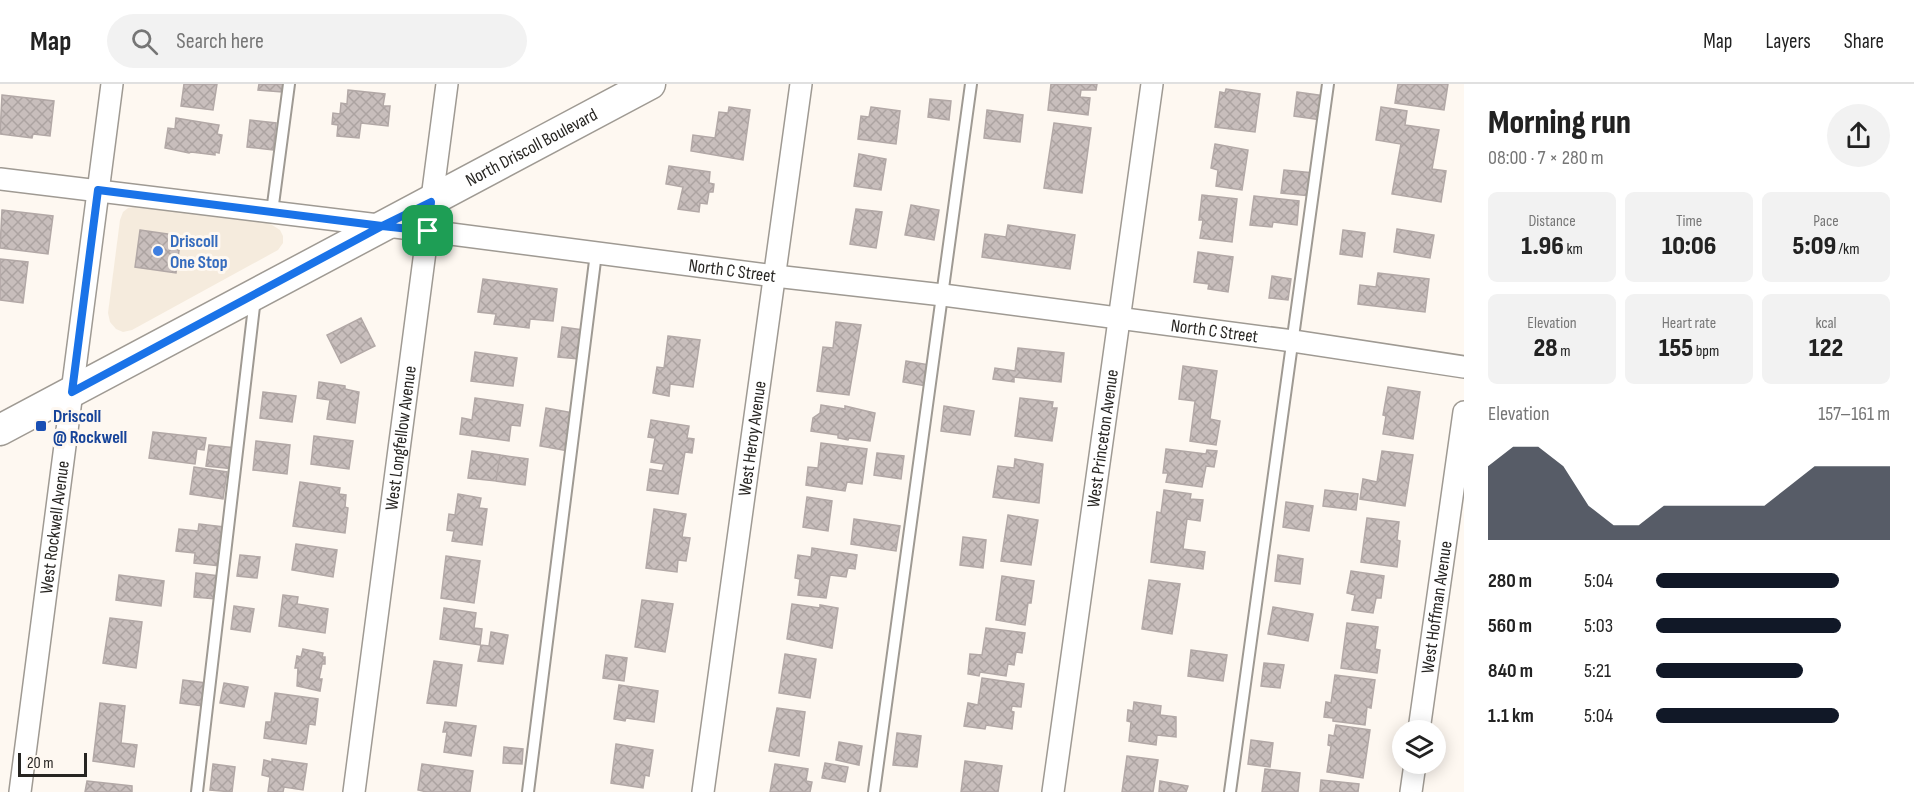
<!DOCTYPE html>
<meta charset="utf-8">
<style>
body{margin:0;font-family:"Sofia Sans Condensed",sans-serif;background:#f2f2f2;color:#222;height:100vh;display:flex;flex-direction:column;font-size:22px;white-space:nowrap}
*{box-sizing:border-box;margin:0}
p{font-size:20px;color:#767676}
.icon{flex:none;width:33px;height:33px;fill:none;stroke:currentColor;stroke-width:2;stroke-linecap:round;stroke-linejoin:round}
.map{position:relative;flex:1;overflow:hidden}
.panel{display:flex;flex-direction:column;background:#fff;width:450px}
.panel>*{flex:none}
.fabs{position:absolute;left:1392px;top:636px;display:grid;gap:12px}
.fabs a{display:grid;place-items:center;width:54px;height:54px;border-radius:50%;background:#fff;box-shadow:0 3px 15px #0003;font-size:30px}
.scale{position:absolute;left:18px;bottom:15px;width:69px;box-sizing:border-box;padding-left:6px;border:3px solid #272522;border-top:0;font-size:16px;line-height:21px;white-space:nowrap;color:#272522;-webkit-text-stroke:4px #fef8f1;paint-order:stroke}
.pin{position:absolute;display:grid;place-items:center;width:51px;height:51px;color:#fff;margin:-26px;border-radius:12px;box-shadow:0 3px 9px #0006}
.round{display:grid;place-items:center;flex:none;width:63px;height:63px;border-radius:32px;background:#f2f2f2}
.head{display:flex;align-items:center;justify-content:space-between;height:102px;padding:0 24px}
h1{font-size:33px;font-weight:800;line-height:45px}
.metrics{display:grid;grid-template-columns:repeat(3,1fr);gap:9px;height:102px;padding:6px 24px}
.metrics div{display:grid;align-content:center;border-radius:9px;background:#f2f2f2;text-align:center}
.metrics b{font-size:26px;font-weight:800}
.metrics small{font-size:16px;font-weight:400}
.metrics p{font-size:16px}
.chart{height:168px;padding:12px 24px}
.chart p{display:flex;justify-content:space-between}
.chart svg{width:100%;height:108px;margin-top:6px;fill:#111827;opacity:.7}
ul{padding:0 24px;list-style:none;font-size:20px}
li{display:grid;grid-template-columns:96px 72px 1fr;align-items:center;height:45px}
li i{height:15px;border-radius:8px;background:#111827}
header{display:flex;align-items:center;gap:36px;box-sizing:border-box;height:84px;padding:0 30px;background:#fff;border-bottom:2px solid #e0e0e0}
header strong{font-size:28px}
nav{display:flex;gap:33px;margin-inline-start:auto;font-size:21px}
.search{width:420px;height:54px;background:#f2f2f2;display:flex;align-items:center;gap:15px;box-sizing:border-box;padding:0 21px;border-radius:33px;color:#767676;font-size:22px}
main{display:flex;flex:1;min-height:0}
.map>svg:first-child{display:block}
</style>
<header>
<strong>Map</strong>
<div class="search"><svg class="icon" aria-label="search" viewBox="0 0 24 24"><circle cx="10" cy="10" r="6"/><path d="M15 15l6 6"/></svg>Search here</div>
<nav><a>Map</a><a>Layers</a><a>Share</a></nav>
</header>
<main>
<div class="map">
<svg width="1464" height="708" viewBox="0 0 1464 708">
<defs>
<pattern id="building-cross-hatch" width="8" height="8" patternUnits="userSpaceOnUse" patternTransform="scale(1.5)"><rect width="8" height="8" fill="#c8bebc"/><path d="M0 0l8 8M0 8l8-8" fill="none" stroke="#aca3a1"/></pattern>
</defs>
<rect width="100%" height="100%" fill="#fef8f1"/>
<path fill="#f5ebdd" d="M136,122L269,139L280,146L283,152V159L278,166L132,246L123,248L116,245L110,238L108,229L120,136L123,128L128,124Z"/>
<path fill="url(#building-cross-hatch)" stroke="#b2a8a6" stroke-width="1.5" d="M184,0H217L213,26L181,22Z
M259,0H283L282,8L258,6Z
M1051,0H1097L1096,6H1081L1080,13L1090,14L1088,31L1048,26Z
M1398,0H1448L1444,26L1395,19Z
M1226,5L1260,10L1255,48L1215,43L1220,8L1225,9Z
M348,6L385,10L383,22H390L388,42L361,39L359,54L337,52L338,41L332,40L333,29L340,30L341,19L347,20Z
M1297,8L1325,12L1321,36L1294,32Z
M2,11L54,17L50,52L33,50L32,54L0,50Z
M930,15L951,17L949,36L928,33Z
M729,23L750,26L743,76L691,67L693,51L715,54L719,28L728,29Z
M871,23L900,27L896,60L858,55L861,32L869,33Z
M1381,23L1407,27L1405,41L1439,46L1432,85L1446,87L1441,118L1392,110L1401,60L1376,56Z
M987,26L1023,31L1020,58L984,54Z
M176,34L219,41L217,50L222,51L219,69L215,68V71L191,68L189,69L165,64L168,44L175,45Z
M250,36L276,39L273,66L247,63Z
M1054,39L1091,44L1082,109L1044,104Z
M1215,60L1248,66L1242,106L1216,102L1218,86L1211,84Z
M859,70L886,75L881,106L854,102Z
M669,82L710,88L709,99L714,100L713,108H709L707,120L700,119L699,128L678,125L683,103L666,100Z
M1284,86L1314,89L1311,112L1281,109Z
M1202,111L1237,115L1232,158L1200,154L1203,136H1199Z
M1254,112L1299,117L1297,141L1273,138L1272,143L1250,141Z
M911,121L939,126L934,156L905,151Z
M856,125L882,128L876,164L850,160Z
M2,126L53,132L48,170L0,164Z
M1008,141L1075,151L1070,185L982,173L985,150L1006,153Z
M1397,145L1434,151L1430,174L1394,168Z
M140,146L181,152L176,189L135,183Z
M1343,146L1365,149L1362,173L1340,170Z
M1198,168L1233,173L1228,208L1208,205L1209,200L1194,198Z
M0,175L28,178L23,219L0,216Z
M1378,189L1429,195L1425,228L1358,220L1360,201L1376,203Z
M1272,192L1291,195L1288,216L1269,214Z
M483,195L557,205L553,237L530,235L529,244L494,240L496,230L478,228Z
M361,234L375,262L341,279L327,251Z
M836,238L861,241L849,311L817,307L823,263L833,264Z
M562,243L583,246L579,275L558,273Z
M668,252L700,256L693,303L670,300L669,312L653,309L657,283L664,284Z
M1018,264L1064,269L1061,298L1014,293V298L993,295L995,284L1015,287Z
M475,268L517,274L513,302L471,297Z
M906,277L930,281L926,302L903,298Z
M1183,282L1217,287L1210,335L1220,337L1216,361L1190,357L1195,317L1179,315Z
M319,298L345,302V305L359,308L355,339L327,335L330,316L317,314Z
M1388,303L1420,308L1413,355L1383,350L1386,332L1383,331Z
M263,308L296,312L292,338L260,334Z
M475,314L523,321L520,342L511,341L509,357L460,350L462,334L472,336Z
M1020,314L1053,318L1052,324H1057L1052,357L1015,352Z
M821,321L845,325V322L875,329L870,357L849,354L848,356L838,354V351L811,347L813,334L820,329Z
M944,322L974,327L970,351L941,347Z
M546,324L574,329L568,367L540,362Z
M651,336L689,342L687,354L694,355L692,369L685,368L678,410L647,406L650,385L662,387L664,380L651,378L655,354L648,353Z
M153,348L206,354L204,366L197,365L195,380L149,374Z
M314,352L353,357L349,385L311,380Z
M256,357L290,361L287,390L253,386Z
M821,359L867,365L862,400L847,398L845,407L806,401L808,383L818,384Z
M209,361L236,364L234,385L206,382Z
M1166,365L1206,370L1207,366L1217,367L1214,383L1206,382L1202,403L1166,398L1168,389H1163Z
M472,367L500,371L496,397L468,394Z
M1382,367L1413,371L1405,422L1360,415L1363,395L1377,398Z
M877,369L904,372L901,395L874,391Z
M500,371L528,375L525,401L496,397Z
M1015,375L1043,380L1039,419L993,413L998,382L1014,384Z
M194,383L227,388L223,415L190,410Z
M300,398L340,404L339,410L346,411L345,423L348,424L345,449L293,442Z
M1164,406L1191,410L1190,415L1203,416L1200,437L1187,435L1183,465L1205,468L1203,485L1151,478L1157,428L1161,429Z
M1325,406L1358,410L1356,426L1323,422Z
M458,410L481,414L479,424L487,425L482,461L452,457L454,447L447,446L449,430L455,431Z
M807,413L832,417L828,447L803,443Z
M1286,418L1313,422L1309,447L1283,443Z
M654,425L686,430L682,453L690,454L686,477L678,476L677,488L646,484Z
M1008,431L1038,436L1031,481L1001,477Z
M1367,434L1399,438L1397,456L1400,457L1397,483L1361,478Z
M854,435L900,442L896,467L851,460Z
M199,440L224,443L220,482L194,479L195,469L176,467L179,445L198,447Z
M963,453L986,456L983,484L960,481Z
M296,460L337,466L333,493L292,486Z
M812,464L857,471L855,485L848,484L846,493L830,491L826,514L798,511L800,495L795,494L798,471L811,473Z
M240,471L260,473L257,494L237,492Z
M1278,471L1303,475L1300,500L1275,497Z
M446,472L480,477L474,519L441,514Z
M1351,487L1384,492L1381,514H1376L1373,529L1352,526L1355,511L1347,509Z
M196,489L219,492L216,515L194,513Z
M119,491L164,497L161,522L116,516Z
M1002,492L1034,497L1031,519H1028L1025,541L996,536Z
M1149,496L1180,500L1172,550L1142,545Z
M283,511L298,513L297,520L328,525L325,549L279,542Z
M642,516L673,520L665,568L635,563Z
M792,520L820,524V521L838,524L832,564L787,555Z
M234,522L254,525L250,548L231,545Z
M1273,523L1313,530L1308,557L1268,550Z
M444,524L476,529L474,544L482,545L480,561L440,555Z
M110,534L142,538L136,584L103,579Z
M1347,539L1378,543L1375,565L1380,566L1377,589L1341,584Z
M986,544L1025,549L1022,569L1016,568L1014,581L1008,580L1006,592L980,588L979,592L968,590L970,570L982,571Z
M491,548L508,551L503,580L478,577L481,561L489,562Z
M303,565L323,569L322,573H325V580H322L319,595H322L320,607L297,602L298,584H295L297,572L301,573Z
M1191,566L1227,571L1223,597L1188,592Z
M785,570L816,575L810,614L779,609Z
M606,571L627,574L624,597L603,594Z
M434,577L462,581L456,622L427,619Z
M1264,579L1284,581L1280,604L1261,602Z
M1335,591L1375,596L1371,624L1367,623L1365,641L1333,637V634L1324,633L1326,618L1331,619Z
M982,594L1024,600L1021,623L1012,622L1011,627L1014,628L1012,645L986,641L985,645L964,642L968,619L978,621Z
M183,596L206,599L203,622L180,619Z
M224,599L248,603L244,623L220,619Z
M619,601L658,607L654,638L626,634L625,637L614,635Z
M275,609L318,615L315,641L309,640L306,660L264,654L266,638H271Z
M1134,618L1161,622L1160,631L1176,633V653L1157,651L1156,661L1129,657L1131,638L1127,637L1128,626L1133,627Z
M100,619L125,622L121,659L137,661L134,683L93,677Z
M777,624L805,628L799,672L769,667Z
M445,638L476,642L471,672L444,668L447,648H443Z
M1336,641L1370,646L1363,694L1327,688L1331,662L1328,661L1329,651L1334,652Z
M897,649L921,652L917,683L893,681Z
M1251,656L1273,659L1270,683L1248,680Z
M839,658L862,662L859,681L836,676Z
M616,660L653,666L649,692L645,691L643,704L611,699Z
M504,663L523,665L522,680L503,679Z
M1127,672L1158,676L1153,708H1122Z
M272,675L307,680L303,706L284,703L283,708H268L270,693L262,691L264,676L272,678Z
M965,677L1002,682L998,708H961Z
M825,679L848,683L845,698L822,694Z
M213,680L235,683L232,708L210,706Z
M422,680L473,687L470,708H427L418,706Z
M775,680L808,685L806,697L812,698L810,708H770Z
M1265,685L1300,689L1298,708H1262Z
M1321,696L1359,700L1358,708H1320Z
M87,697L132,702V708H85Z
M1160,697L1188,702L1186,708H1159Z"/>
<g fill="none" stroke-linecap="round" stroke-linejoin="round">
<defs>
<path id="service" d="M272,128L289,0
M197,708L255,214
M528,708L596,169
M874,708L971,0
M1230,708L1328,0"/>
<g id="minor">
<path id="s1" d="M0,95L428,147L775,192L943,211L1293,257L1464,283"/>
<path id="s2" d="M1419,646L1464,328"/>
<path id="s3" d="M20,708L112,0"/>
<path id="s4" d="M354,708L447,0"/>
<path id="s5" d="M703,708L801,0"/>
<path id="s6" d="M1053,708L1152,0"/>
<path d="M1411,708L1415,680"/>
</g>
<g id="secondary">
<path id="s7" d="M0,346L650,0"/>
</g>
</defs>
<use href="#service" stroke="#9f9a93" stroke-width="14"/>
<use href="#minor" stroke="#9f9a93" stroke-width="24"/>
<use href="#secondary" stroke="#9f9a93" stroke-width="33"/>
<use href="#service" stroke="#fff" stroke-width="10"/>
<use href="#minor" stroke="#fff" stroke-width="21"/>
<use href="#secondary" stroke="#fff" stroke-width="30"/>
</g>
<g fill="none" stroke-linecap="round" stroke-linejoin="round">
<defs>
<path id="route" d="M428,147L382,142L72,308L98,106L382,142L431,118L428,147"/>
</defs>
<use href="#route" stroke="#fff" stroke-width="12"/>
<use href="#route" stroke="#1a73e8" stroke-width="8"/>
</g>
<circle fill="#3f7fe0" stroke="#fef8f1" stroke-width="2" cx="158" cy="167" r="6"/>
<rect fill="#1a4fb4" stroke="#fef8f1" stroke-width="2" x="35" y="336" width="12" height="12" rx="3"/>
<g text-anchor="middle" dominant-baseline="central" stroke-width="6" stroke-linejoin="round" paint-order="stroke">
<g font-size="18" fill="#272522" stroke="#fef8f1">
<text stroke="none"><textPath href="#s7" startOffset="602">North Driscoll Boulevard</textPath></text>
<text stroke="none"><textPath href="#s1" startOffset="738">North C Street</textPath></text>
<text stroke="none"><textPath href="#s1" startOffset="1224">North C Street</textPath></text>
<text stroke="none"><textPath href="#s4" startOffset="357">West Longfellow Avenue</textPath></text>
<text stroke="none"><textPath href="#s5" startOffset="357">West Heroy Avenue</textPath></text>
<text stroke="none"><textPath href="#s6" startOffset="357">West Princeton Avenue</textPath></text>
<text stroke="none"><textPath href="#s3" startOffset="267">West Rockwell Avenue</textPath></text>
<text stroke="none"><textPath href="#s2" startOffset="124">West Hoffman Avenue</textPath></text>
</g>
<g font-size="18" font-weight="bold" fill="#366cbe" stroke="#fef8f1" text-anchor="start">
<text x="170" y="157">Driscoll<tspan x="170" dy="21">One Stop</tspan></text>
</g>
<g font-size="18" font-weight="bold" fill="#164399" stroke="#fef8f1" text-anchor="start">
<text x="53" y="332">Driscoll<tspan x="53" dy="21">@ Rockwell</tspan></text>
</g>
</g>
</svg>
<div class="fabs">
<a><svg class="icon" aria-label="layers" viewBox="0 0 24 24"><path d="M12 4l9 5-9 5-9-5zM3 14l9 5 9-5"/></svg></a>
</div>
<div class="scale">20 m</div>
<div class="pin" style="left:428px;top:147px;background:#1e9e55"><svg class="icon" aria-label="arrive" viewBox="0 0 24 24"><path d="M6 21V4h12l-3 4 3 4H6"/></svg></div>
</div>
<section class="panel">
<div class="head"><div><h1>Morning run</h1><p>08:00 · 7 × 280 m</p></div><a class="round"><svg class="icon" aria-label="share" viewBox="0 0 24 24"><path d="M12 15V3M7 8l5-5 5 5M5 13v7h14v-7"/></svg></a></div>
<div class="metrics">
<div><p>Distance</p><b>1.96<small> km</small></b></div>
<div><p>Time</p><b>10:06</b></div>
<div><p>Pace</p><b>5:09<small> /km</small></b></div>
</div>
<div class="metrics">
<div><p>Elevation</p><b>28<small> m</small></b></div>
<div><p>Heart rate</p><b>155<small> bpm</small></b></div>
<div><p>kcal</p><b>122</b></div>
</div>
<div class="chart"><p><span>Elevation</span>157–161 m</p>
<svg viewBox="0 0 160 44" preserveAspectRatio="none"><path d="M0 44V14L10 6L20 6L30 14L40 30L50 38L60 38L70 30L80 30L90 30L100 30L110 30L120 22L130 14L140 14L150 14L160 14V44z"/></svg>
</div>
<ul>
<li><b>280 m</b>5:04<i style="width:78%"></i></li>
<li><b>560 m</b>5:03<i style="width:79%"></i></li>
<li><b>840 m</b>5:21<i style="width:63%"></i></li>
<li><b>1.1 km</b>5:04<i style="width:78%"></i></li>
</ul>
</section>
</main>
